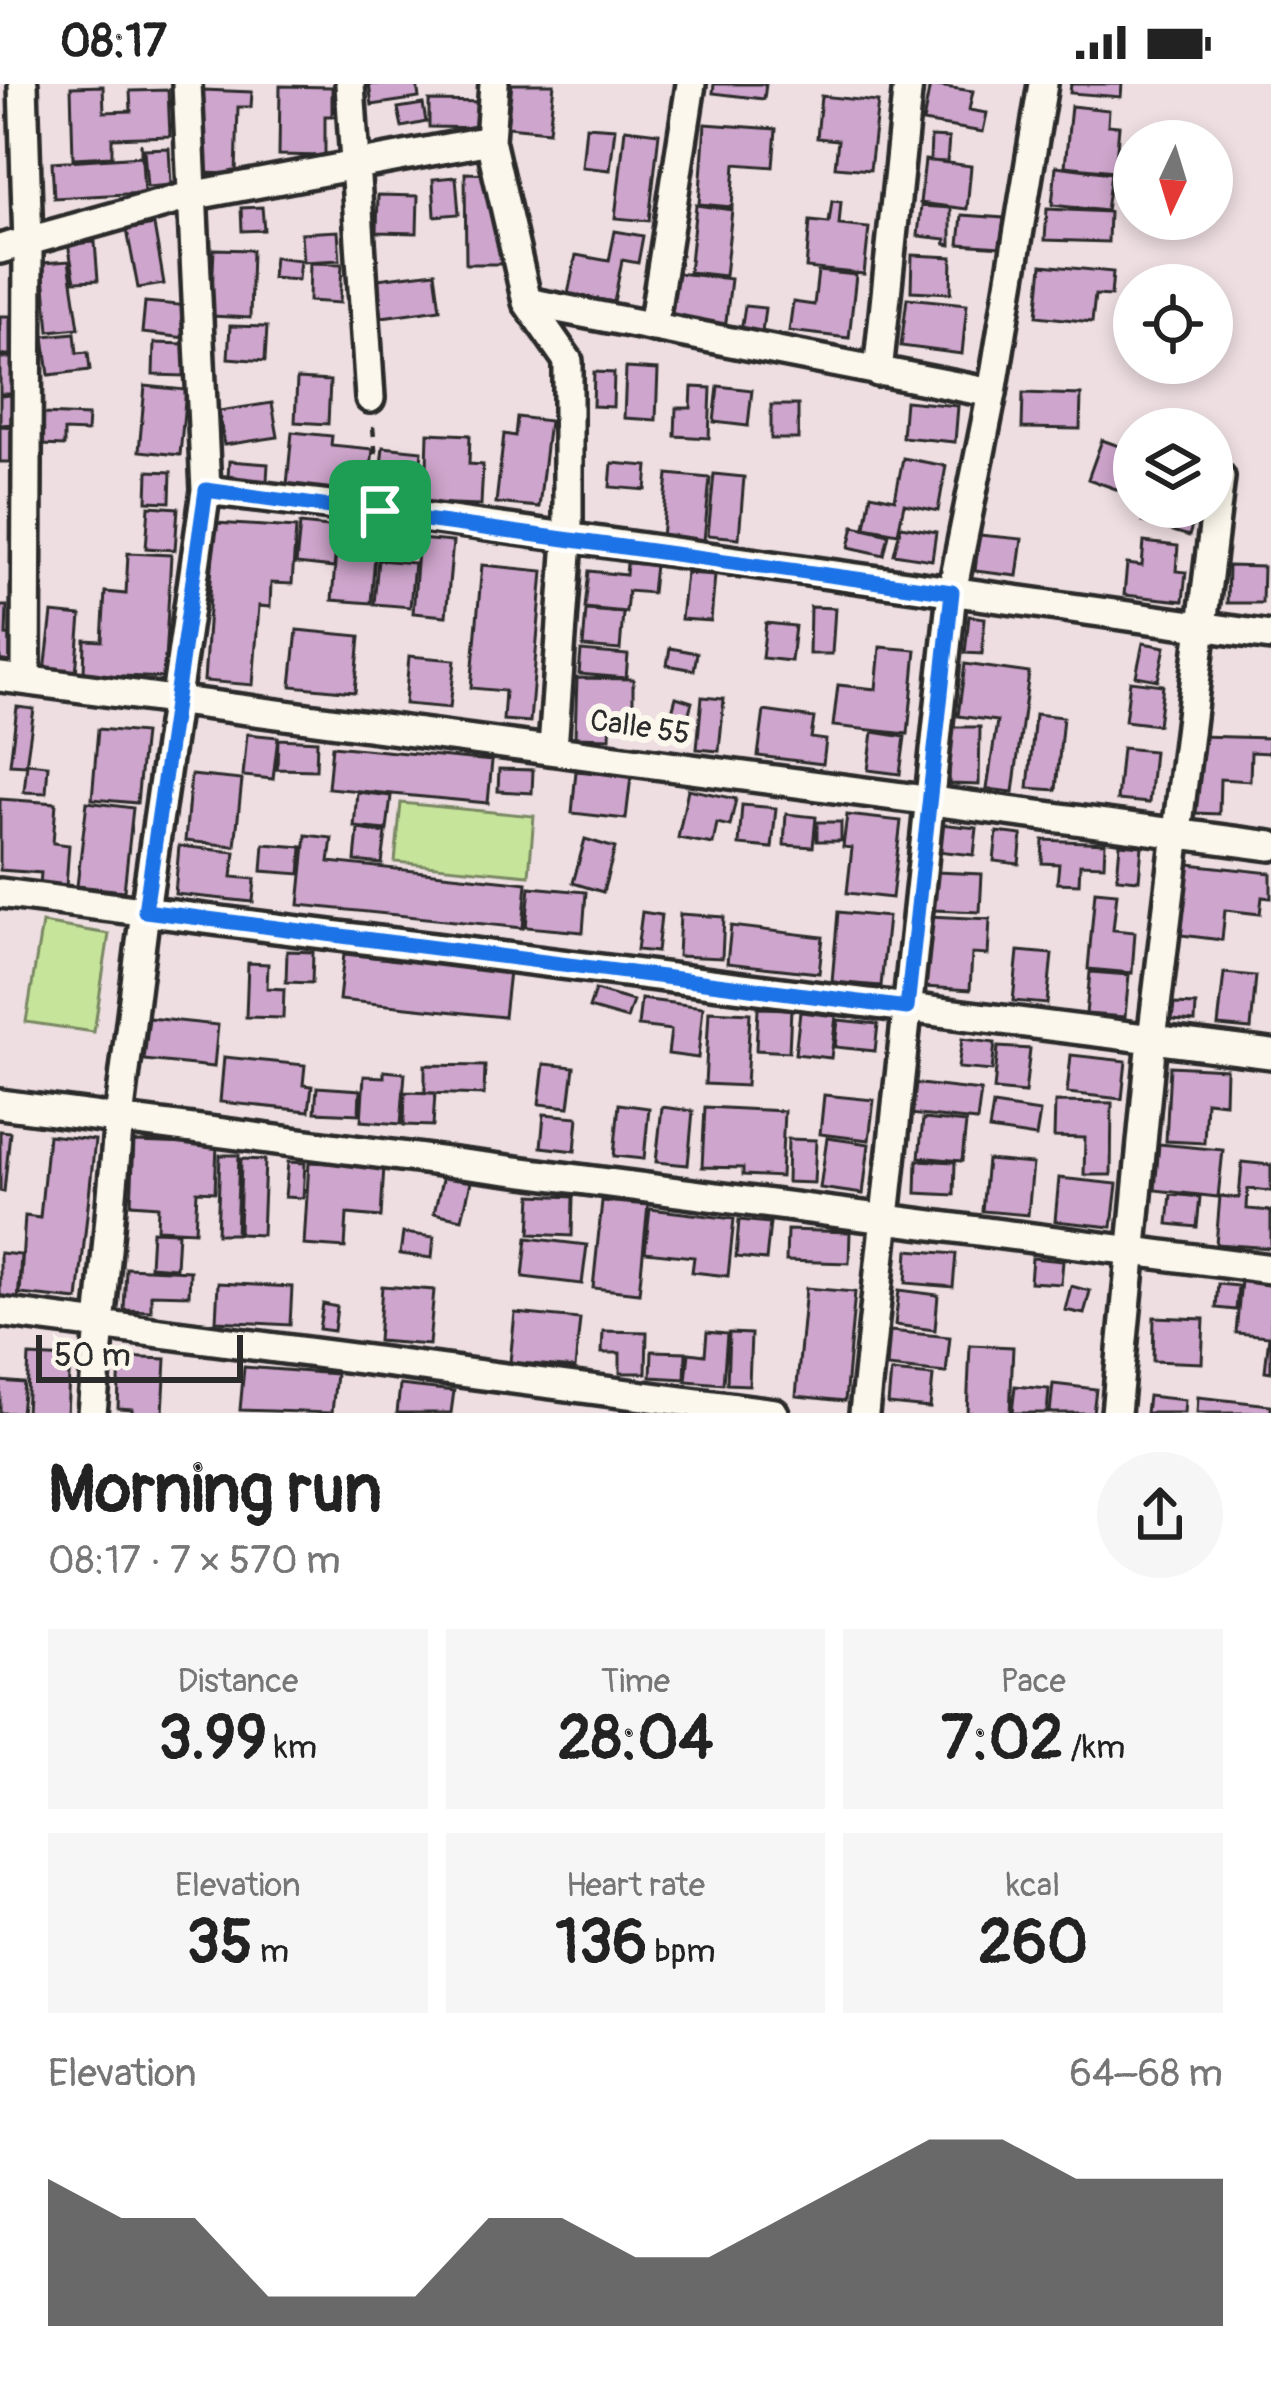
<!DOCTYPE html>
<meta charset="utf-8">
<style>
body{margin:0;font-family:Pangolin,sans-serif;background:#f6f6f6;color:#222;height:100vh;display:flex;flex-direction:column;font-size:45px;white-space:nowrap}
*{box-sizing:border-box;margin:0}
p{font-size:39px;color:#767676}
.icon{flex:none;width:66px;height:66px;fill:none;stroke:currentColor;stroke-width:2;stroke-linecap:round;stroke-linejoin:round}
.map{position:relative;height:1329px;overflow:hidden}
.details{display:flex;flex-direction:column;background:#fff;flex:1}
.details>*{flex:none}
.needle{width:78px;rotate:184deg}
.controls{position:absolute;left:1113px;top:36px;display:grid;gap:24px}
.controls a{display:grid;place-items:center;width:120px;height:120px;border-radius:50%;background:#fff;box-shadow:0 6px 18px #0003;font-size:60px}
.scale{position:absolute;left:36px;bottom:30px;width:207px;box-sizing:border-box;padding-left:12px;border:6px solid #2b2b2b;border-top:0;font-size:33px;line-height:42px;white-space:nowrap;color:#2b2b2b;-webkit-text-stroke:9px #fbf7ec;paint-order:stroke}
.pin{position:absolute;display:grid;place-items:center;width:102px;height:102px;color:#fff;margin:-51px;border-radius:24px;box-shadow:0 6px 18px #0006}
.round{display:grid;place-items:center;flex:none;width:126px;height:126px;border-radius:63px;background:#f6f6f6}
.head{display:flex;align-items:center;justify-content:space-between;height:204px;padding:0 48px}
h1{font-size:66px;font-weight:800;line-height:90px}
.metrics{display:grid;grid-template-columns:repeat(3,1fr);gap:18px;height:204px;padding:12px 48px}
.metrics div{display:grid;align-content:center;border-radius:0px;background:#f6f6f6;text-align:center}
.metrics b{font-size:60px;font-weight:800}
.metrics small{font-size:33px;font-weight:400}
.metrics p{font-size:33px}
.chart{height:336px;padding:24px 48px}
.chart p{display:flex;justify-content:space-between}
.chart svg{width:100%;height:216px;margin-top:12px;fill:#2b2b2b;opacity:.7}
.status{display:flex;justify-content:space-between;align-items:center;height:84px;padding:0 60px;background:#fff;direction:ltr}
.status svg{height:33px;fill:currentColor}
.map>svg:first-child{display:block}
</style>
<div class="status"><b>08:17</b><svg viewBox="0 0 49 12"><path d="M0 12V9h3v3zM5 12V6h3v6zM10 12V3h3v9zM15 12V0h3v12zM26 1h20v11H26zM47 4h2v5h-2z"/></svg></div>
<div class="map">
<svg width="1271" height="1329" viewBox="0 0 1271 1329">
<rect width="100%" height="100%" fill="#eedee2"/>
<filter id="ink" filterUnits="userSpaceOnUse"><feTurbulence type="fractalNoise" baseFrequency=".00833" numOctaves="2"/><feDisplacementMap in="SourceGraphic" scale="24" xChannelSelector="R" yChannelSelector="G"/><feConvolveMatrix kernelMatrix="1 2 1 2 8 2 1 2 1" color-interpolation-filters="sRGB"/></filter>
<g filter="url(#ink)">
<path fill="#c7e49b" stroke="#798863" stroke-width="3" d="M401,719L534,732L529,791L395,778Z
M42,839L109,850L94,948L26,938Z"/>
<path fill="#cea5cc" stroke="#2b2b2b" stroke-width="3" d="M369,0H417L419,14L372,21Z
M512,0H554L549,47L507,43Z
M714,0H766L764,15L713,9Z
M1071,0H1122L1121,13L1070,9Z
M930,1L973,7L969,26L987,29L983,48L923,38Z
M103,2L104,28L131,27L130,7L168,6L170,52L112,54V72L73,74L71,3Z
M280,2L332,3V32H325V72L279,71Z
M203,6L252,8L251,23H238L236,90L200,89Z
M821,12L878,18L870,86L835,83L838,56L817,54Z
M429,17L488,18V44L429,43Z
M423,20L426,38L402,43L398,24Z
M1071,22L1109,26L1108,41L1119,42L1115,87L1065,82Z
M705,40L776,45L773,83L735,80L732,123L699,120Z
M586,42L615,44L610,86L582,83Z
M625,45L659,49L649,137L615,134Z
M931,53L949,54L947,78L930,77Z
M141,59L144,109L54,114L52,78L141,72Z
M169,64L171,101L147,103L144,65Z
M925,76L971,82L967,125L920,119Z
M1056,82L1111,89L1106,127L1052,121Z
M465,89L496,90L501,180H466Z
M456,93L459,130L435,132L433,95Z
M378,111L418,112L417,149L377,148Z
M832,117L841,118L839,141L869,144L864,190L806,184L810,137L829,139Z
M696,121L732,126L725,192L689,188Z
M921,122L951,124V161L945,160L946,155L918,152Z
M262,123L264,146L242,147L241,124Z
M1047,125L1109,128L1108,158L1045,156Z
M962,131L1004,134L1001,163L959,160Z
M154,141L164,200L138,204L127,146Z
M338,147L340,176L303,178L301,149Z
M615,147L643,152L638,179L622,176L614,218L568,210L576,171L609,177Z
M95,158L98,196L75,197L68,160Z
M214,165L252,166L250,234L211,232Z
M912,171L952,173L951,209L911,207Z
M274,173L300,176L298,196L272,194Z
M69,177L79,244L49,247L43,179Z
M310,179L342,180L340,219L309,217Z
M1042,181L1113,188L1111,212L1095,211L1092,238L1037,232Z
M818,187L856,191L849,254L789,247L793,218L814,221Z
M435,188L440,225L382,233L377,195Z
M677,189L731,195L725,246L671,239Z
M907,214L967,220L962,270L901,262Z
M145,218L190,222L186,254L142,249Z
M745,222L765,224L761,256L740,254Z
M0,232H10V271H0Z
M230,242L267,243L265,277L228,274Z
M75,249L77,269L88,268L90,286L49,291L44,252Z
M154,259L186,260L185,292L153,291Z
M0,274H16L15,310H0Z
M626,284L658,286L656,336L624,334Z
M594,288L614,289L613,323L593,322Z
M297,295L330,297L328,340L295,338Z
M145,302L186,306L180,371L139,367Z
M718,302L752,306L748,342L714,338Z
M692,303L711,304L709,354L675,352L676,324H691Z
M1023,309L1081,311L1080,345L1022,344Z
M11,311L14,340L0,341V312Z
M905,317L958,322L955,358L902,353Z
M272,319L278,353L224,361L219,327Z
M771,321H798V355H771Z
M43,330L88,332L87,348L64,347V362L41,361Z
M517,333L549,337L539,423L496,419L504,350L515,352Z
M0,342L15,343L13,378H0Z
M292,348L332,352L331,361L373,365L368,409L287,401Z
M428,349L470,351L469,380L483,381L481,421L426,419Z
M1102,356L1133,367L1119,406L1088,395Z
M383,363L422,367L417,413L378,409Z
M903,374L946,382L938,427L904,420L898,449L865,443L871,410L895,415Z
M229,377L268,380L267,397L228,394Z
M612,379L648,382L646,406L610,403Z
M148,387L171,388L170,418L147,417Z
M668,390L710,394L704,457L662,453Z
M714,390L744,393L739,454L708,451Z
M149,422L178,424L175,466L146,464Z
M1148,423H1198L1189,452L1143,438Z
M215,439L296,444L292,500L271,499L270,523L259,522L253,601L204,597Z
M300,440L338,444L334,484L296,480Z
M854,442L889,450L884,471L849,463Z
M901,442L936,448L932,476L894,470Z
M338,444L377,447L371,519L332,516Z
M979,451L1022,455L1017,492L975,487Z
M419,455L453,458L446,532L413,529Z
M1144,458L1178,462L1176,487L1186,488L1183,517L1124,511L1127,480L1142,482Z
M128,469L171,471L164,594L84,590L85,556L102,557L105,508L126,510Z
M378,476L414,479L410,523L374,520Z
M627,479L655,481L652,509L628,507L626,528L585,524L589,487L626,491Z
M482,481L543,487L530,638L503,636L505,607L471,604Z
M1228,482L1263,483L1262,519H1227Z
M686,489L715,491L711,537L681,535Z
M0,522H7L6,551L19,552L18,580L0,579Z
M810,523L835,524L832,570H809Z
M586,526L623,529L620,566L583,563Z
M52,529L81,532L76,590L45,587Z
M969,532L985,534L982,570L965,569Z
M766,539L795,542L791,577L762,574Z
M297,546L360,552L355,608L291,602Z
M1143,559L1165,563L1158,596L1136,592Z
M880,563L916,566L908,650L833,642L838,601L876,605Z
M670,564L697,569L694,586L667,581Z
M581,567L628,571L626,594L579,590Z
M409,572L455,576L450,624L405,620Z
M965,580L1029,589L1013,708L987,705L997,637L958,632Z
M577,594L633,595V629L611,628L610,654L575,653Z
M1130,597L1163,601L1158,641L1125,637Z
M676,613L692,618L685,643L669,639Z
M702,613L724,615L719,667L697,665Z
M17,623L34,625L26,681L10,680Z
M764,627L814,634L811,654L826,656L823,680L758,672Z
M1035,630L1063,633L1056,706L1028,704Z
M950,643H980L979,701L949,700Z
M98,645L144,649L137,719L92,715Z
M873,648L905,653L900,690L868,686Z
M247,650L278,653L273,695L243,692Z
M1198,652L1269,654V669L1251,668L1250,697L1220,695L1219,730L1195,729Z
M278,655L317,657L316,686L277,685Z
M332,662L492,677L488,719L328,704Z
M1122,664L1154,667L1149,719L1117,716Z
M27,679L48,681L46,709L24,708Z
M499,685L533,686L532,709L498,707Z
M576,687L631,692L626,735L572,729Z
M191,691L242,696L235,762L185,757Z
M688,705L736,715L730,742L717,739L713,760L678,754Z
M357,708L391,712L387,746L354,743Z
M0,715L56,719L53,759L69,761L66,803L40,801L41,789L0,786Z
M87,718L133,724L124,807L77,802Z
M742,721L776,724L772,764L739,761Z
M786,730L816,733L813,763L784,761Z
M847,731L901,737L892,814L847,809L852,764L843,763Z
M817,738H841V757H817Z
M940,740L977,744L974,771L937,767Z
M358,745L386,749L382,780L355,777Z
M997,748L1022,751L1019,780L994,777Z
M306,751L332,754L329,778L527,799L523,844L299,821Z
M585,755L615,764L603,808L573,799Z
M1043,756L1105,759L1104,781L1080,780L1079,800L1057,799L1059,780L1042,779Z
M264,760L302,763L300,790L262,787Z
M1120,760L1142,762L1139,796L1117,794Z
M179,762L235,768L232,793L255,795L253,818L175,810Z
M1189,780L1271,789V814L1262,813L1260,830L1225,826L1222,856L1181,851Z
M935,788L982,790L980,828L934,826Z
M530,803L586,808L583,848L526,843Z
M1095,807L1117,809L1113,846L1135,848L1132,889L1088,885Z
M642,828L661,831L657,868L637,866Z
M838,828L888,833L881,902L832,898Z
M680,830L724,833L722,874L678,872Z
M928,832L990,835L988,871L972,870L970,906L925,903Z
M731,842L823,853L819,889L727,879Z
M287,867L313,868L312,899L286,898Z
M1018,867L1052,870L1047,920L1013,917Z
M344,870L509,887L504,933L339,916Z
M248,879L268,880L267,904L284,905L283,934L246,933Z
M1090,888L1129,891L1125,933L1086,930Z
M1224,889L1256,892L1251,945L1218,942Z
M595,906L633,917L627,935L589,924Z
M641,915L703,923L698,974L668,970L671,946L638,942Z
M1174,920L1196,921L1195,938L1172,936Z
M758,924L791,925L789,968L756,966Z
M709,927L750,929L746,1002L705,1000Z
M800,928L836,932L831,974L795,970Z
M149,934L218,941L214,983L144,976Z
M838,936L878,940L875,967L835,963Z
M962,955L995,959L992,987L958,984Z
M998,963L1030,965L1025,1009L994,1006Z
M1071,971L1126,977L1122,1015L1067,1009Z
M224,973L305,981L303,1001L312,1002L309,1027L220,1018Z
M544,980L574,983L569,1023L539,1020Z
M425,981L485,982L484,1011L425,1009Z
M1170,982L1226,985L1225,1019L1206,1017L1204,1059L1166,1057Z
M384,987L405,989L401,1040L361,1037L364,992L384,993Z
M912,999L981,1007L977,1037L909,1030Z
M317,1003L360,1006L359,1030L315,1028Z
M405,1008L435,1009L433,1042L404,1041Z
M824,1011L874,1016L869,1056L820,1050Z
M1055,1018L1112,1019L1111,1091H1084L1085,1054L1054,1053Z
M619,1020L649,1024L644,1075L614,1072Z
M993,1021L1040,1028L1036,1053L989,1046Z
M662,1023L693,1027L688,1081L656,1078Z
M705,1023L784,1027L781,1093L743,1091V1084L702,1083Z
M544,1030L578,1033L575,1067L541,1063Z
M923,1035L966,1039L962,1077L919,1073Z
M0,1047L10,1048L4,1108L0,1107Z
M48,1051L95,1056L78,1216L20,1210L25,1132L40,1134Z
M827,1054L869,1060L863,1110L820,1104Z
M788,1055L816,1056L814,1099L787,1098Z
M134,1058L217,1061L215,1108L197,1107L195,1147L157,1145L158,1122L131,1120Z
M1159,1060L1223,1066L1218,1113L1155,1106Z
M220,1071H239L236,1150H217Z
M241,1075L265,1076L262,1151L239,1150Z
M917,1076L955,1078L954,1111L916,1109Z
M987,1076L1033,1080L1028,1131L982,1127Z
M288,1078L305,1079L303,1114L285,1113Z
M309,1078L384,1082L381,1133L347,1130L345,1164L304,1161Z
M1242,1078L1271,1081V1107L1248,1105L1247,1125L1271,1127V1164L1216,1160L1220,1112L1239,1114Z
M444,1088L472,1094L462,1135L434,1129Z
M1059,1094L1117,1100L1112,1143L1055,1137Z
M1171,1110L1200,1113L1197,1143L1168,1140Z
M532,1111L573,1113L572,1152L530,1150Z
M602,1117L648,1121L639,1209L593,1204Z
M650,1125L734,1135L728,1192L692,1188L694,1173L645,1168Z
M739,1136L770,1139L766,1176L736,1173Z
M787,1146L850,1148L849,1179L786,1177Z
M152,1147L178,1148L176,1184L150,1182Z
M403,1149L434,1153L432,1174L400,1170Z
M527,1154L587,1161L582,1200L523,1193Z
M908,1166L956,1170L953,1203L906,1199Z
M0,1169L21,1171L18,1218L0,1217Z
M1032,1174L1063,1177L1061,1200L1030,1198Z
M126,1184L190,1187L189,1211L151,1210V1227L124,1226Z
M1241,1196L1271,1199V1288L1265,1287L1269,1252L1236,1249Z
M218,1199L292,1203L290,1241L216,1237Z
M1218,1200L1238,1202L1236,1226L1216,1224Z
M382,1202L434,1206L429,1261L378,1257Z
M1071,1202L1090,1207L1084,1230L1065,1226Z
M806,1204L855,1208L845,1317L796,1312Z
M899,1206L938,1211L935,1246L895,1241Z
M323,1220L337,1223L334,1247L319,1245Z
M515,1229L580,1235L575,1284L510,1278Z
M1154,1233L1204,1235L1202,1279L1153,1277Z
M603,1247L647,1248L646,1289H620V1269H602Z
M890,1247L950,1253L946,1289L887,1283Z
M707,1248L727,1250L723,1300L686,1297L689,1269L705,1271Z
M729,1249L751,1250L749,1301L727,1300Z
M970,1261L1013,1263L1010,1329H967Z
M652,1267L686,1268L685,1295L651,1293Z
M29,1272L70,1274L67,1329H26Z
M120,1273L166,1275L163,1329H132V1325L118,1324Z
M244,1283L336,1290L332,1329L240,1326Z
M891,1288L933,1292L930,1324L888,1320Z
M0,1297L24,1299L21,1329H0Z
M1053,1300L1096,1305L1093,1329H1050Z
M400,1301L454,1307L451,1329H397Z
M1015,1302L1049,1305L1047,1329H1012Z
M1148,1312L1185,1316L1184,1329H1146Z
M1198,1313L1271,1321V1329H1197Z"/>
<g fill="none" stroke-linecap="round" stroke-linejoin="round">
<defs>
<path id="street" d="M23,0L28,160L26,596
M350,0L370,314
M494,0L490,56L527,218L568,277V456L553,664
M0,165L190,112L490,56
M527,218L992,309
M653,243L691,0
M878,288L908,0
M206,406L380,427L1271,552
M0,593L1271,762
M0,809L1271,970
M0,1020L1271,1185
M0,1228L774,1329
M92,1329L119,1035L145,827L206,406L187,0
M864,1329L952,508L992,309L1043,0
M1116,1329L1152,955L1220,393"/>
</defs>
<use href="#street" stroke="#2b2b2b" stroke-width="36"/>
<path stroke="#2b2b2b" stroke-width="4.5" stroke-dasharray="9 9" stroke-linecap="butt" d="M373,343L378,397"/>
<use href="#street" stroke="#fbf7ec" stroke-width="27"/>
</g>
</g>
<g fill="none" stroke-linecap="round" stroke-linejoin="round" filter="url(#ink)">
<defs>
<path id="route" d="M206,406L952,508L907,924L145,827Z"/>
</defs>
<use href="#route" stroke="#fff" stroke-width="24"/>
<use href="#route" stroke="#1a73e8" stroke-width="15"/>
</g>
<g text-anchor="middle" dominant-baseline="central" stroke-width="12" stroke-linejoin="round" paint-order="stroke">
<g font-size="30" fill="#2b2b2b" stroke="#fbf7ec">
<text transform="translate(640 643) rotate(8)">Calle 55</text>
</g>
</g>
</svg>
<div class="controls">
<a><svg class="needle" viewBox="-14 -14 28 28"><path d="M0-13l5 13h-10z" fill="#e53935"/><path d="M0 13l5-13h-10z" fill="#767676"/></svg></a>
<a><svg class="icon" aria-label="locate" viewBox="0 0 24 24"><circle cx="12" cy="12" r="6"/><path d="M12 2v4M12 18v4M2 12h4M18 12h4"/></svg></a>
<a><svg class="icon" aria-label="layers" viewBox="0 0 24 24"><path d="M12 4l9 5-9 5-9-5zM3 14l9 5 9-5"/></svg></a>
</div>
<div class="scale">50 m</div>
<div class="pin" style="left:380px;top:427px;background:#1e9e55"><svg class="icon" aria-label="arrive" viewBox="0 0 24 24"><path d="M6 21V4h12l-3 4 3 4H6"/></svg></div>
</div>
<section class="details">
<div class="head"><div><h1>Morning run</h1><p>08:17 · 7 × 570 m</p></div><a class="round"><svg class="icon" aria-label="share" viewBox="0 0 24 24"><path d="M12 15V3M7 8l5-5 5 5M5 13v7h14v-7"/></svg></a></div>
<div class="metrics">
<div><p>Distance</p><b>3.99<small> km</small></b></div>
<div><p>Time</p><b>28:04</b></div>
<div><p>Pace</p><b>7:02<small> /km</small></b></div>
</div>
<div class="metrics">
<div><p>Elevation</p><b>35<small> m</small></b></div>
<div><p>Heart rate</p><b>136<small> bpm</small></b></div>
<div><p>kcal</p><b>260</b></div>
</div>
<div class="chart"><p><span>Elevation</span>64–68 m</p>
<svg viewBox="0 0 160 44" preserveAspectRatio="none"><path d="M0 44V14L10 22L20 22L30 38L40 38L50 38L60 22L70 22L80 30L90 30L100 22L110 14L120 6L130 6L140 14L150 14L160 14V44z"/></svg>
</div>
</section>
